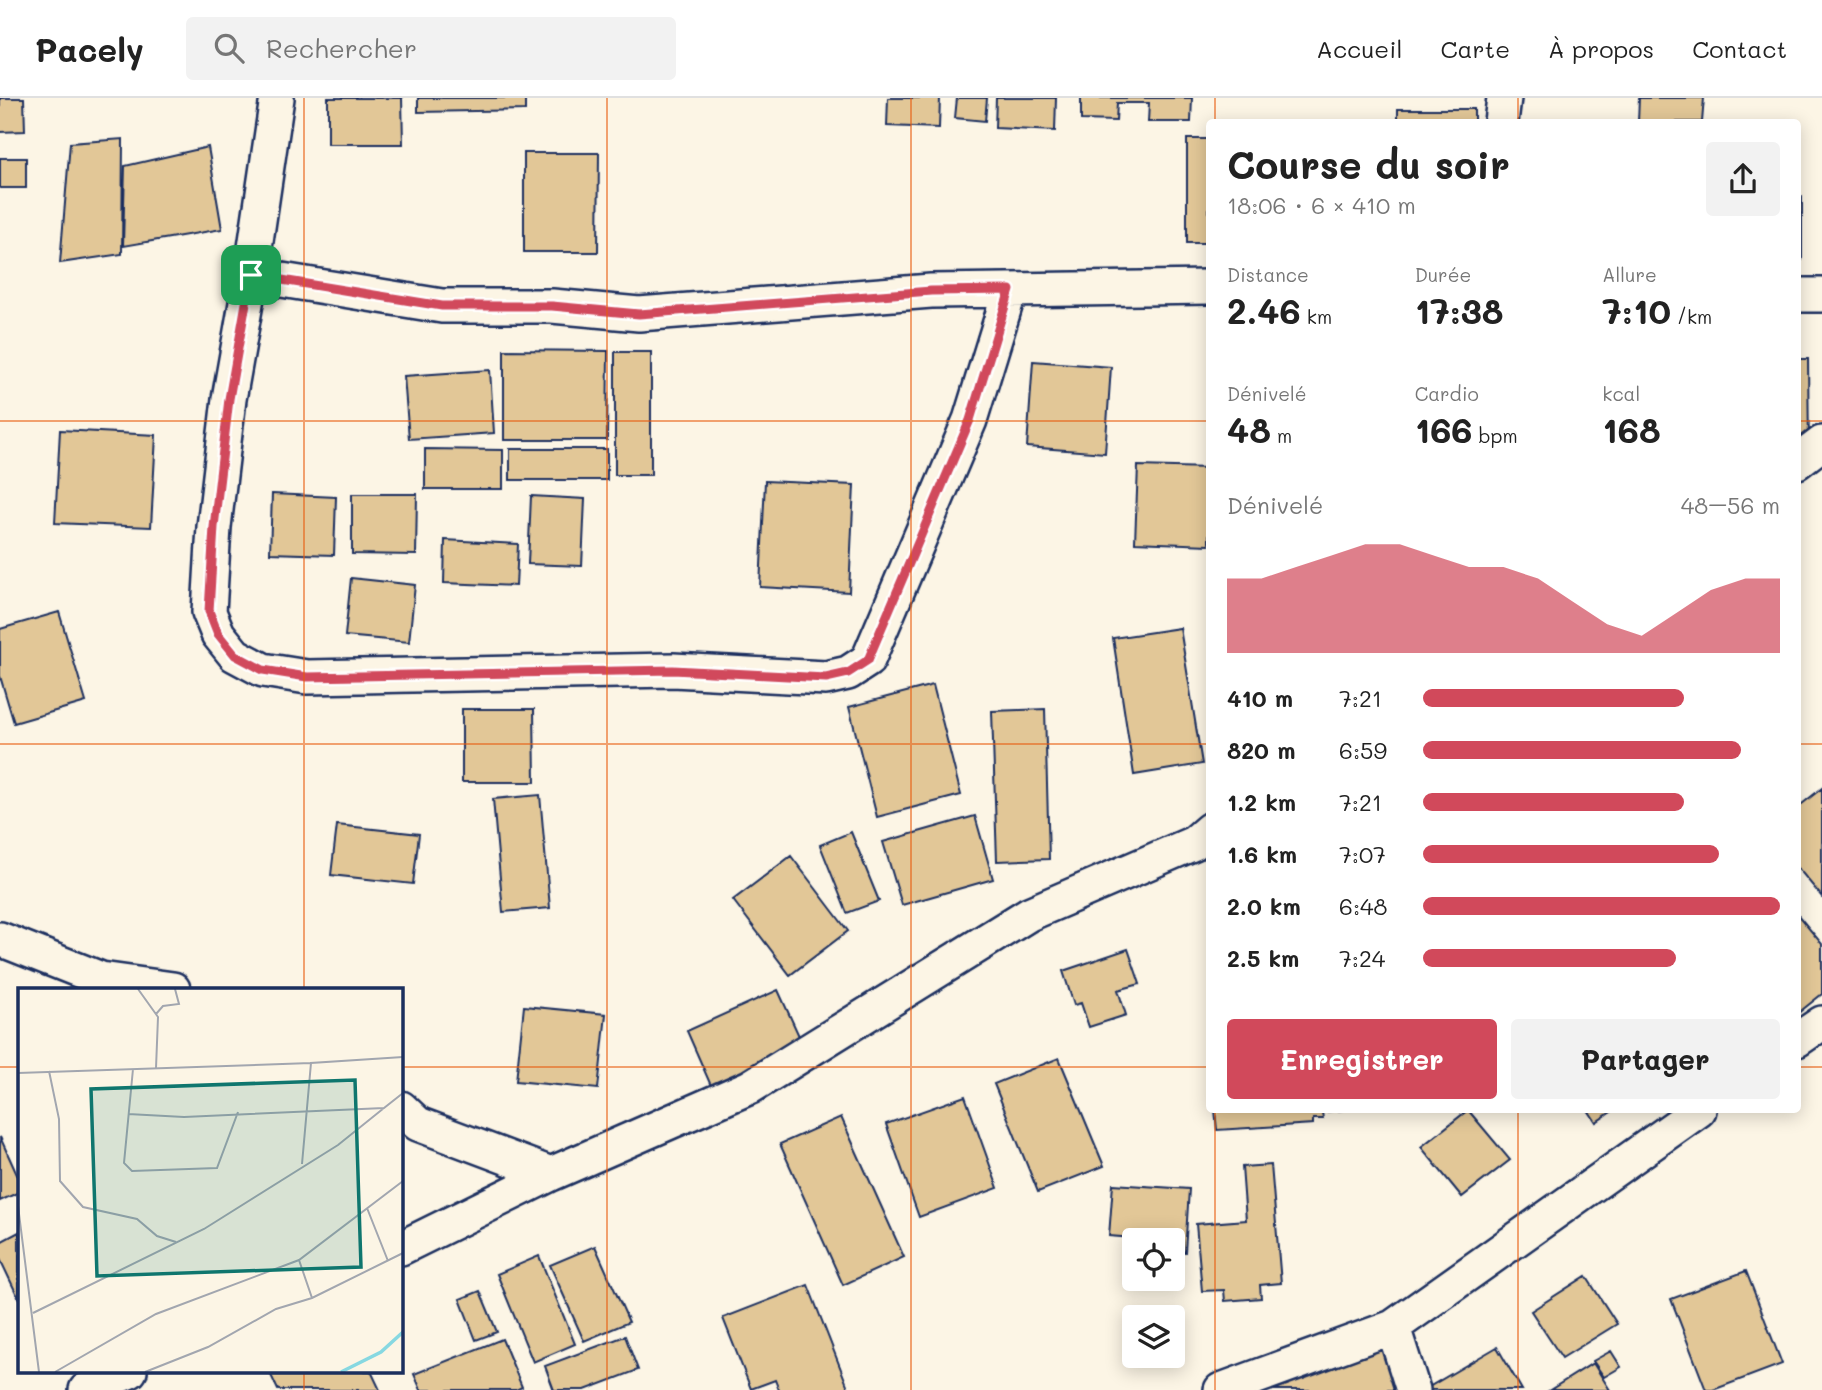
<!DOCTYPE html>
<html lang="fr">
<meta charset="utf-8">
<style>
body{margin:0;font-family:Mali,sans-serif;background:#f2f2f2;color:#222;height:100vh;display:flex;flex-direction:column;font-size:26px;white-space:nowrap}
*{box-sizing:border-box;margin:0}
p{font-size:23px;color:#767676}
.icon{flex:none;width:38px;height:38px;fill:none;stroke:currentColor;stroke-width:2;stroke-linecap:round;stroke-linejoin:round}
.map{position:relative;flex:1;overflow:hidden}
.sheet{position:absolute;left:1206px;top:21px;width:595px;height:994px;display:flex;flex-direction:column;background:#fff;border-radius:7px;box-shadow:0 4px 18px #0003}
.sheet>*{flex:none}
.fabs{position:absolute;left:1122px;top:1130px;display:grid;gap:14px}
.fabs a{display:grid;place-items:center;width:63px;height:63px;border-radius:7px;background:#fff;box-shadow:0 4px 18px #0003;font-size:35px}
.pin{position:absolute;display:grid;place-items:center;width:60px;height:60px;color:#fff;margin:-30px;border-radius:14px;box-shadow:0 4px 10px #0006}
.round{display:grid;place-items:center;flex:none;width:74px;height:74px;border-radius:7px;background:#f2f2f2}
.headline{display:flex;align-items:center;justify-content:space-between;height:119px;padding:0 21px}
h1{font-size:38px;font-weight:700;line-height:52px}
.metrics{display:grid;grid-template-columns:repeat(3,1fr);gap:10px;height:119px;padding:7px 21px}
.metrics div{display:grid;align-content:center}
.metrics b{font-size:35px;font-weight:700}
.metrics small{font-size:19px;font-weight:400}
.metrics p{font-size:19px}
.chart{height:196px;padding:14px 21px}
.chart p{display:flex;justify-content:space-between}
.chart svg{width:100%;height:126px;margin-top:7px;fill:#d1495b;opacity:.7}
.action{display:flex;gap:14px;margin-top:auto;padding:14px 21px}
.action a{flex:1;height:80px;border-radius:7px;background:#d1495b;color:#fff;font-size:28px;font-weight:700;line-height:80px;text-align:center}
.action a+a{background:#f2f2f2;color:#222}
ul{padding:0 21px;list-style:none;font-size:23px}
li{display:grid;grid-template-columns:112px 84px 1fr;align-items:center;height:52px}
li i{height:18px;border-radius:9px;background:#d1495b}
header{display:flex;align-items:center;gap:42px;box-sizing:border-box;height:98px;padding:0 35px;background:#fff;border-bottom:2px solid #e0e0e0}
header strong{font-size:33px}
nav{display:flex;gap:38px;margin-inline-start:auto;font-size:24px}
.search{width:490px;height:63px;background:#f2f2f2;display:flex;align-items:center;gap:18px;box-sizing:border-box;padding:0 24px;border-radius:7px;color:#767676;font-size:26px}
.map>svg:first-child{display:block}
</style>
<header>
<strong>Pacely</strong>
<div class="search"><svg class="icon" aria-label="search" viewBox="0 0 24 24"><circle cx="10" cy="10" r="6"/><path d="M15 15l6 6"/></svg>Rechercher</div>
<nav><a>Accueil</a><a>Carte</a><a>À propos</a><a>Contact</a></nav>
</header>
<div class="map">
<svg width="1822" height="1292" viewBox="0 0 1822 1292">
<rect width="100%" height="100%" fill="#fcf5e5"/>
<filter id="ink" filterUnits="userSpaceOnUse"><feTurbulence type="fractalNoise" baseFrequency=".0143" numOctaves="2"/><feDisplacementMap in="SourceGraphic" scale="14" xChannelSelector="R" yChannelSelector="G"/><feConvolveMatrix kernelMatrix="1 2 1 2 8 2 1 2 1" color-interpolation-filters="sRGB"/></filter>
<g filter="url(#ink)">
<path fill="#e2c797" stroke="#1b2f5e" stroke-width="2" d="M0,0H24L25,33L0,34Z
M328,0H402L403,46H328Z
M418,0H525V12L418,14Z
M888,0H940L939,30L887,28Z
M957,0H987L985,23L955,20Z
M996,0H1056L1055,33L995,30Z
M1081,0H1192L1191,24H1148L1149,5H1117L1116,23L1081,22Z
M1639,0H1704L1702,24H1638Z
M1398,11H1474V24H1398Z
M123,41L122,156L60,165L70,45Z
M1187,41H1209V145H1187Z
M208,49L222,131L123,148L125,68Z
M524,55H599L598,154H524Z
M0,60H26V90H0Z
M1797,99H1802V162H1797Z
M504,252L608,253L607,342H504Z
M615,254H651V377H615Z
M1797,261H1808L1809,356H1797Z
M1033,263L1111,269L1105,355L1027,349Z
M490,272L494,335L409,341L404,278Z
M60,332L156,337L151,429L55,425Z
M425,351L503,352V391H425Z
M510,351H607V382H510Z
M1138,368L1209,370V447L1135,444Z
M765,383L854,387L849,494L760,489Z
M272,396L336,399L334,457L270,455Z
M352,396H417L416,457L352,456Z
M531,398L585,401L582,468L528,466Z
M445,442L518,446L516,488L444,485Z
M351,480L415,487L409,544L345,538Z
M59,514L86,604L14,625L0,578V531Z
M1180,530L1202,666L1134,677L1113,540Z
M933,587L961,697L877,719L849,609Z
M462,611H534L535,684H462Z
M1045,611L1049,761L997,763L992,613Z
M1822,690V799L1797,769V710Z
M540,697L550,810L503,814L493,701Z
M975,718L993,781L902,807L883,744Z
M337,727L419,736L413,786L331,777Z
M851,734L879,803L847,815L820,747Z
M791,758L848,833L790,877L733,802Z
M1797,816L1822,846V896L1797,916Z
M1128,851L1140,886L1118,892L1126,917L1089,929L1081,905L1074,907L1063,873Z
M778,892L804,949L712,990L687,933Z
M524,908L606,916L598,991L516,983Z
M1059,960L1104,1068L1038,1094L994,986Z
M965,998L998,1090L919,1119L886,1026Z
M1215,1012H1343L1322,1014L1323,1021H1313V1026L1217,1032Z
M1468,1012L1510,1062L1462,1099L1421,1049Z
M1588,1012H1614L1596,1024Z
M841,1019L904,1159L843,1187L780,1046Z
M0,1039L19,1081V1094L0,1103Z
M1271,1067L1281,1185L1260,1187L1261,1200L1225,1203L1224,1192L1202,1193L1196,1126L1246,1122L1242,1069Z
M1113,1086L1189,1091L1185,1154L1172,1153V1143L1109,1138Z
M19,1134V1201L0,1161V1144Z
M595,1148L629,1224L584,1243L550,1167Z
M539,1158L575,1246L533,1264L497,1176Z
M1746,1173L1782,1266L1713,1292H1706L1671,1201Z
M1586,1178L1617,1226L1562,1260L1531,1213Z
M808,1187L849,1292H779L775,1282L751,1291L723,1220Z
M480,1193L497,1234L476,1242L460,1201Z
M625,1238L638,1272L585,1292H554L545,1268Z
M502,1241L522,1289L516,1292H421L414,1276Z
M1497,1249L1522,1292H1430L1429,1289Z
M1382,1251L1396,1292H1262Z
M1611,1253L1621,1269L1604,1279L1593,1263Z
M1593,1265L1610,1292H1550Z
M269,1273H371L380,1292H278Z"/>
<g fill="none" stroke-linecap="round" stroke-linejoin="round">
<defs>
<path id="minor" d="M277,0L251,177L229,301L214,429L209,514L218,536L235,557L263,572L307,579L673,572L826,580L848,575L868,562L970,322L1010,192
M1501,24L1504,0
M251,177L442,208H552L639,216L931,193L1209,189
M1797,197H1822
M1797,364L1822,345
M0,841L101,881L173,891
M1797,942L1822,925
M401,1010L418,1026L551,1076
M401,1150L551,1076L750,989L1029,816L1194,745L1209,732
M1393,1229L1413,1292
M86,1292L130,1273
M1221,1292L1393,1229L1699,1012"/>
</defs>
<use href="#minor" stroke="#1b2f5e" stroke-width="38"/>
<use href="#minor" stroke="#fcf5e5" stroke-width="33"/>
</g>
</g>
<g fill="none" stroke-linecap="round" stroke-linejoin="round" filter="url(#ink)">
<defs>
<path id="route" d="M251,177L442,208H552L639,216L931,193L1010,192L970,322L868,562L848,575L826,580L673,572L307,579L263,572L235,557L218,536L209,513L214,429L229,301Z"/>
</defs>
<use href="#route" stroke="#fff" stroke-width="14"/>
<use href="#route" stroke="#d1495b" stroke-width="9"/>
</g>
<path fill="none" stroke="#e8590c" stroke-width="2" stroke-opacity="0.55" d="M304,0V891M607,0V1292M911,0V1292M1215,0V24M1518,0V24M0,323H1209M1797,323H1822M0,646H1209M1797,646H1822M0,969H19M401,969H1209M1797,969H1822M1215,1012V1292M1518,1012V1292M304,1273V1292"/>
<g transform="translate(18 890)">
<rect width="385" height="385" fill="#fcf5e5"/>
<path fill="none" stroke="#87d8e1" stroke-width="3.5" d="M323,384L363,364L385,344"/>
<path fill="none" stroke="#a2a6af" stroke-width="2" d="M120,1L140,29L138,80M138,26L145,18L161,16L157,1M115,81L106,175L114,183L199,180L220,124M31,83L41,131L42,193L65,219L119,231L139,248L158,254M0,85L293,75M110,126L166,129L366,120L385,105M284,176L293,75L385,69M0,218L21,384M349,220L370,273M281,272L294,310M15,325L186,241L320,157L366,120M37,384L138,326L281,272L385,193M127,384L190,359L258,321L294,310L385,265"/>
<path fill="#0f766e" fill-opacity="0.15" stroke="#0f766e" stroke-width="3.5" d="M337,92L343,279L79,288L73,101Z"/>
<rect width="385" height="385" fill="none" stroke="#1b2f5e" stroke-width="3.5"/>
</g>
</svg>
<div class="fabs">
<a><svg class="icon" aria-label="locate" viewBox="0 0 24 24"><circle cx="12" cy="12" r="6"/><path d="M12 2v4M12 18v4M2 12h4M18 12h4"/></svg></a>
<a><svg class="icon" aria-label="layers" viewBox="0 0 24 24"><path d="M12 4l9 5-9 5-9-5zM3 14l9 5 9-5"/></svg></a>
</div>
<div class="pin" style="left:251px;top:177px;background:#1e9e55"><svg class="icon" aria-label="arrive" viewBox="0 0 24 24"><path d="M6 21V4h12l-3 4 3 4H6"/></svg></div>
<section class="sheet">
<div class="headline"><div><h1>Course du soir</h1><p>18:06 · 6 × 410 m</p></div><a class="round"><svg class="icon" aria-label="share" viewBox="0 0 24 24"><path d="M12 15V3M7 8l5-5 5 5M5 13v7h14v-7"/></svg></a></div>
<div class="metrics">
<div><p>Distance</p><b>2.46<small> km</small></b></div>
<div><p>Durée</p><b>17:38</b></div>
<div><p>Allure</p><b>7:10<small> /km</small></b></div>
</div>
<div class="metrics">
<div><p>Dénivelé</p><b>48<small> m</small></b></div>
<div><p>Cardio</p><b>166<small> bpm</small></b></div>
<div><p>kcal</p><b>168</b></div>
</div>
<div class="chart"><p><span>Dénivelé</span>48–56 m</p>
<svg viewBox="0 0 160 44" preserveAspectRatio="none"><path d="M0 44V18L10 18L20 14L30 10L40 6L50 6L60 10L70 14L80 14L90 18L100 26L110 34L120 38L130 30L140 22L150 18L160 18V44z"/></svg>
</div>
<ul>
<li><b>410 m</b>7:21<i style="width:73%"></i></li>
<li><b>820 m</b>6:59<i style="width:89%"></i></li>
<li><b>1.2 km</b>7:21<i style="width:73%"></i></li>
<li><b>1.6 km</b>7:07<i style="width:83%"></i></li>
<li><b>2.0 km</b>6:48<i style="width:100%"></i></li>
<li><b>2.5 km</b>7:24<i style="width:71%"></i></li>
</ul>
<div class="action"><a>Enregistrer</a><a>Partager</a></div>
</section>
</div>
